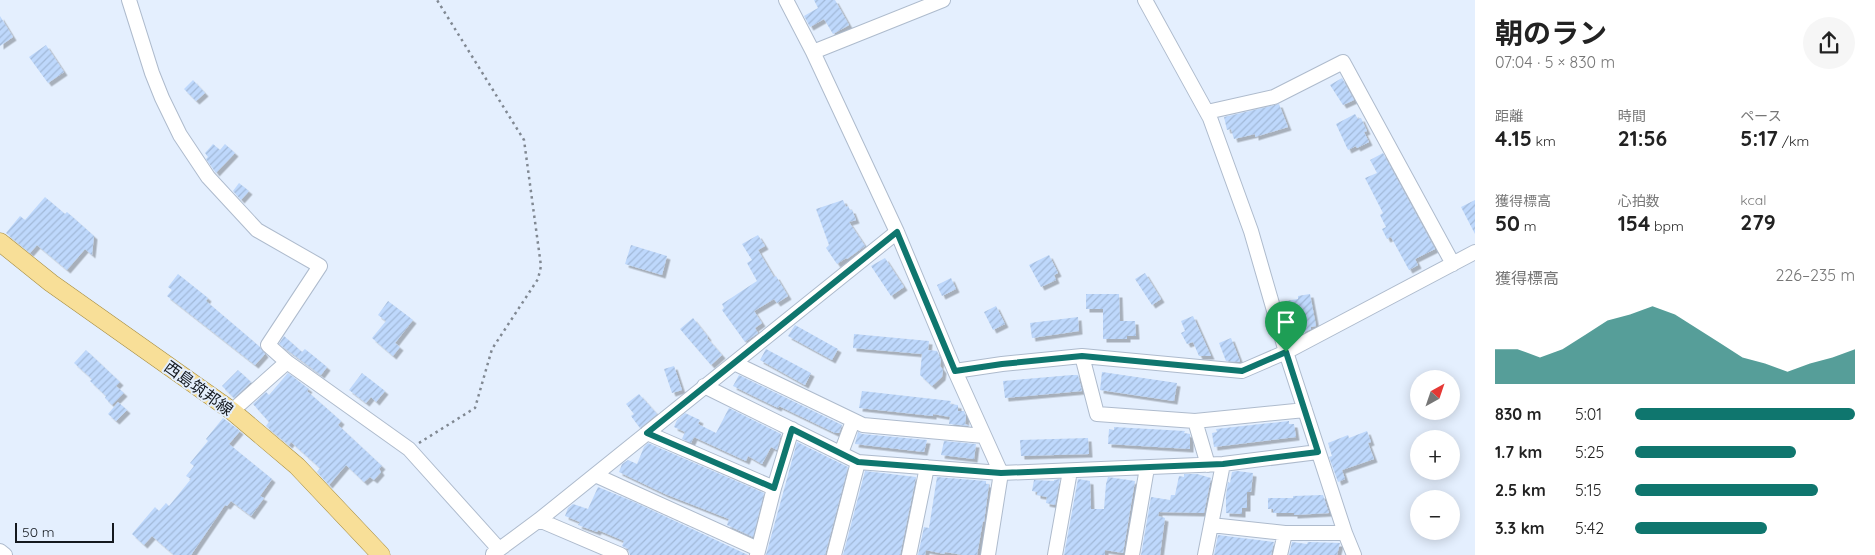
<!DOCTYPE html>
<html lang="ja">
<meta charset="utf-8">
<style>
body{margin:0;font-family:Quicksand,"Noto Sans JP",sans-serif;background:#f6f6f6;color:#222;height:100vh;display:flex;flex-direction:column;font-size:19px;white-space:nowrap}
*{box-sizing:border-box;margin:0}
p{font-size:16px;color:#767676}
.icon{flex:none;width:28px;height:28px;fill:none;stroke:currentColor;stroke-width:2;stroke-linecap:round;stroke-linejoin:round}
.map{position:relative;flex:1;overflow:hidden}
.sheet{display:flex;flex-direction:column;background:#fff;width:400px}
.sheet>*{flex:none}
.needle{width:32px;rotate:40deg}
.buttons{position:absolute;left:1410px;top:370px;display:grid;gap:10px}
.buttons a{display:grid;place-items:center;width:50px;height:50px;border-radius:50%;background:#fff;box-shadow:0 2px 12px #0003;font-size:25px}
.scale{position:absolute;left:15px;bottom:12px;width:99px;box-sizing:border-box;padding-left:5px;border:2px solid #14191f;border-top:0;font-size:14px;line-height:18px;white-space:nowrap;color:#14191f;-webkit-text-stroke:4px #e4effe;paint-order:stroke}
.pin{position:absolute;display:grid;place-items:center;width:42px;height:42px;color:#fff;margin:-51px -21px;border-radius:50% 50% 50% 0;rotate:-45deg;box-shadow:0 0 5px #0007}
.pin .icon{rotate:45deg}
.round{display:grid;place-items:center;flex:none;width:52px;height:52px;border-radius:26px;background:#f6f6f6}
.overview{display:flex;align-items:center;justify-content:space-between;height:85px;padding:0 20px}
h1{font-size:28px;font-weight:700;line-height:38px}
.metrics{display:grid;grid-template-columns:repeat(3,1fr);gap:8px;height:85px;padding:5px 20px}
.metrics div{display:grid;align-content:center}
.metrics b{font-size:21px;font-weight:700}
.metrics small{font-size:14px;font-weight:400}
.metrics p{font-size:14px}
.chart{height:140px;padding:10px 20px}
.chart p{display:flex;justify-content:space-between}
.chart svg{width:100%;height:90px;margin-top:5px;fill:#0f766e;opacity:.7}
ul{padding:0 20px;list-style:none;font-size:16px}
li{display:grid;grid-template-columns:80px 60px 1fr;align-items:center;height:38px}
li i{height:12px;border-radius:6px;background:#0f766e}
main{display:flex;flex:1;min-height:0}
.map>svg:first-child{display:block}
</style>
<main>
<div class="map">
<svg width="1475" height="555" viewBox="0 0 1475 555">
<defs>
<pattern id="building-hatch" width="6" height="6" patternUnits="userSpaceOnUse" patternTransform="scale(1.25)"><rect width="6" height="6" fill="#bed8fc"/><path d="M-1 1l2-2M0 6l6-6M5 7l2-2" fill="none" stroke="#a2b9d8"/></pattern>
<filter id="shadow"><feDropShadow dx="3.5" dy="3.5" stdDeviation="0" flood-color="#0004"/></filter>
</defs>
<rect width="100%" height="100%" fill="#e4effe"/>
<path fill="url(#building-hatch)" filter="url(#shadow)" d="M814,0H835L849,25L833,34L824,19L810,27L804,16L818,8Z
M0,16L13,37L0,46Z
M46,45L64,72L48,83L29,57Z
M1342,78L1354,100L1343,105L1330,85Z
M193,80L205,93L196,101L184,89Z
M1279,104L1288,127L1255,137V134L1234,139L1231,129L1227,130L1224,117Z
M1355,114L1358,119L1361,118L1367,131L1364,132L1369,142L1357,148L1356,146L1348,150L1336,124Z
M213,144L220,150L225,144L235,153L216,173L206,159L208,157L205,153Z
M1383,153L1435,249L1415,259L1418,265L1409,270L1391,237L1387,239L1382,229L1386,227L1380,215L1383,213L1365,178L1377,173L1370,160Z
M239,183L249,191L241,200L233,191Z
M45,197L65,214L67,212L94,236L92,255L85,249L67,270L37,245L30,253L6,233L20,216L25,220Z
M843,200L846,207L848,206L850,210H852L856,220L849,222L865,246L847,259L846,258L837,264L826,248L829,245L816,209Z
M1475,200V234L1461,207Z
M758,235L765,246L758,250L774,277L776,276L788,296L777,303L774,299L754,311L762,323L755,328L758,333L745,342L722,310L724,308L722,304L757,281L747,263L752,260L742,244Z
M631,245L667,256L662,275L625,264Z
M1049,255L1058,273L1054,275L1056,280L1041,287L1029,265Z
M885,258L904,287L891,296L871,266Z
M1145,273L1161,299L1152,305L1135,279Z
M178,274L208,298L206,301L260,347L265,354L255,365L167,296L172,290L168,287Z
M951,278L956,289L942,296L937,285Z
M1086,294H1119L1120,321H1135L1136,336H1127V339H1103V309H1086Z
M1310,294L1316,326L1311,327V329L1302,333L1301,327L1290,329L1285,301L1298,299V296Z
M388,301L413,320L395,343L400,347L393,356L372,338L386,321L378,315Z
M996,306L1005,324L993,330L984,312Z
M1193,316L1211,356H1199L1193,342L1187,344L1181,333L1185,331L1181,321Z
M1078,317L1079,331L1032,338L1030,323Z
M693,318L708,337L707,338L722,355L711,365L680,329Z
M795,325L838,349L832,360L788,336Z
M854,334L929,341L928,350L937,351L941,360L940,366L943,370L942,377L932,386L920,375L922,354L853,348Z
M284,336L302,352L305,349L327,367L321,375L279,344Z
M1231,338L1240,361L1239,362L1226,361L1219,343Z
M766,349L811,373L805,385L760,360Z
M86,350L120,382L116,386L124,393L112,405L105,398L106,396L90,381L92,379L74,363Z
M674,366L682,390L672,393L664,369Z
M238,370L251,382L234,398L222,386Z
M1102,372L1177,383L1174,401L1100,390Z
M288,373L309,389L307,391L341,421L338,425L382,466L379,469L381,472L374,480L370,477L364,482L346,465L329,485L317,472L320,468L291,442L289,445L266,426L269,422L253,404L266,392L269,395Z
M362,373L385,391L376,402L371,397L366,403L349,390Z
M739,375L842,425L839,433H835L779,406L778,408L733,386Z
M1072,375H1078L1082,391L1005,398L1003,381Z
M862,391L951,401L950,404L958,405V411H964L966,417L965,424L970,426L949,424L950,417L933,414V416L859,408Z
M639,394L657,414L640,428L631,416L634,414L626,404Z
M118,402L127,410L116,421L108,414Z
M729,408L781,434L777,450L771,447L762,464L748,456L746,461L694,437L691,443L682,439L685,432L674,427L677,420L685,413L700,420L698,424L716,433Z
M223,418L240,431L229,444L272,479L260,496L264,498L251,516L231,501L227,506L225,505L191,555H174L152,536L144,545L132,534L155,507L159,511L166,503L169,506L191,479L186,476L194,466L190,463L208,441L206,439Z
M1289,421V424H1294L1296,437L1214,447L1212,433L1217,432L1216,429Z
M1114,427L1185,431L1184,433L1190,434V449L1108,444L1109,429L1114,430Z
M1367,431L1371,442L1368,443L1374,459L1342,470L1345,479L1338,482L1329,457L1332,456L1328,443L1348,435L1349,438Z
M858,432L862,434L927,440L924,452L855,444Z
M1088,438L1089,454L1021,456L1020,440Z
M944,441L976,444L974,459L941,455Z
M797,442L848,467L825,555H766Z
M648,443L764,493L753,537L727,525L729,519L665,494L619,472L622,464L628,460L637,464L644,447Z
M865,471L916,477L900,555H843Z
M1237,471L1253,473L1251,492H1247V508H1242V514L1226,513V495L1228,482L1230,483L1232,472Z
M1184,474H1197L1211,478L1204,513L1159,512L1158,516L1165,518L1160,555H1141L1151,497L1170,500L1171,495H1175L1179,476L1184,477Z
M937,477L986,481V484H989L984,522L983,521L977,555H963L945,552L944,554L926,550L925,555H918L924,527L929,528Z
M1108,477L1135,481L1123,553L1105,550V555H1064L1078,479L1090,481L1091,509H1104L1106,484Z
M1060,479L1055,505L1046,503L1047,497L1037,495V492L1032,491L1034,480L1054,481V480Z
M598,487L632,501L748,555H630L628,549L622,546L624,541L598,530L597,532L578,525L580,522L565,516L568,508L573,504L588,509Z
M1323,495L1329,513L1294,515V513H1273V509H1268V498H1293V496Z
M1218,535L1274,542L1271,555H1214Z
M1292,542L1307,544L1308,542L1340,543L1337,555H1289Z"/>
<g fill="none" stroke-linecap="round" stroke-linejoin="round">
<defs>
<path id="minor" d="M129,0L152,73L162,98L180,135L208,177L257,230L320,266L268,345L287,362L409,449L499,549
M786,0L813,52L897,232L955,371L1001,473L988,555
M1145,0L1210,118L1251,231L1286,352L1345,533L1354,555
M813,52L943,0
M1207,112L1274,97L1343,62L1453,264
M1082,356L1097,414L1195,421L1305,410
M734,363L863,425L984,436
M955,371L1002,364L1082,356L1242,371L1286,352L1475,252
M704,386L858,462L1001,473L1223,464L1318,452
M232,411L287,362
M1195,421L1208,465
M647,433L774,488
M841,453L853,421
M595,475L758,549
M539,520L621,555
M1211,525L1285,533H1345
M0,551L5,555
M493,554L539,520L897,232
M757,555L774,488L792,429
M834,555L858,462
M909,555L927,467
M1055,555L1070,471
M1132,555L1147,468
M1205,555L1223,464
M1280,555L1285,533"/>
<path id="major" d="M0,242L51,283L232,411L297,466L381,555"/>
</defs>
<use href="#minor" stroke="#aebbcd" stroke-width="16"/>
<use href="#major" stroke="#a58c41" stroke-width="19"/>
<path stroke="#808892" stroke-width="2.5" stroke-dasharray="2.5 4" stroke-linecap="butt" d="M419,443L475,408L492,349L538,279L541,266L524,140L437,0"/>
<use href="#minor" stroke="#fff" stroke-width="14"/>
<use href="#major" stroke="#f8df98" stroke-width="18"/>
</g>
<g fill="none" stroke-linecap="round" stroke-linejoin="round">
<defs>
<path id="route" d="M897,232L955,371L1002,364L1082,356L1242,371L1286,352L1318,452L1223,464L1001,473L858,462L792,429L774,488L647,433Z"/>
</defs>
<use href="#route" stroke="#fff" stroke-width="10"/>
<use href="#route" stroke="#0f766e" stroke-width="6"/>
</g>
<g text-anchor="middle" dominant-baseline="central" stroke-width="4" stroke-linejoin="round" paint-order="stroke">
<g font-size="16" fill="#14191f" stroke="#e4effe">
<text transform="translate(199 388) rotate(36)">西島筑邦線</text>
</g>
</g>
</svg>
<div class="buttons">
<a><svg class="needle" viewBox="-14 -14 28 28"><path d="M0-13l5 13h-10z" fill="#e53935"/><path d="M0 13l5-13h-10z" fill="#767676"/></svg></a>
<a>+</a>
<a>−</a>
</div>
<div class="scale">50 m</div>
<div class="pin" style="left:1286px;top:352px;background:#1e9e55"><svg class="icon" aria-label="arrive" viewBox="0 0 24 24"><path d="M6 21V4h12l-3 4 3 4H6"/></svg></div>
</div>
<section class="sheet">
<div class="overview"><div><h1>朝のラン</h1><p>07:04 · 5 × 830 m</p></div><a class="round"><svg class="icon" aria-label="share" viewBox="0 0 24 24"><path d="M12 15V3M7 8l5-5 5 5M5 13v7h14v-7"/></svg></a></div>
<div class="metrics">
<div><p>距離</p><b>4.15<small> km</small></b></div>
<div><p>時間</p><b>21:56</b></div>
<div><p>ペース</p><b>5:17<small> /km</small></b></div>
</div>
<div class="metrics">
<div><p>獲得標高</p><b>50<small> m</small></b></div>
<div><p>心拍数</p><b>154<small> bpm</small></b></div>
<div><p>kcal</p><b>279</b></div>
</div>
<div class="chart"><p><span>獲得標高</span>226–235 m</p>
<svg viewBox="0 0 160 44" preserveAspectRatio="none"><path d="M0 44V27L10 27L20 31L30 27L40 20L50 13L60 10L70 6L80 10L90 17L100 24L110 31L120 34L130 38L140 34L150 31L160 27V44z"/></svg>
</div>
<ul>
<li><b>830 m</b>5:01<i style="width:100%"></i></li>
<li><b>1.7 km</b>5:25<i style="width:73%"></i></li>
<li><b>2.5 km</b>5:15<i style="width:83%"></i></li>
<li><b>3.3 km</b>5:42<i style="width:60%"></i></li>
</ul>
</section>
</main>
